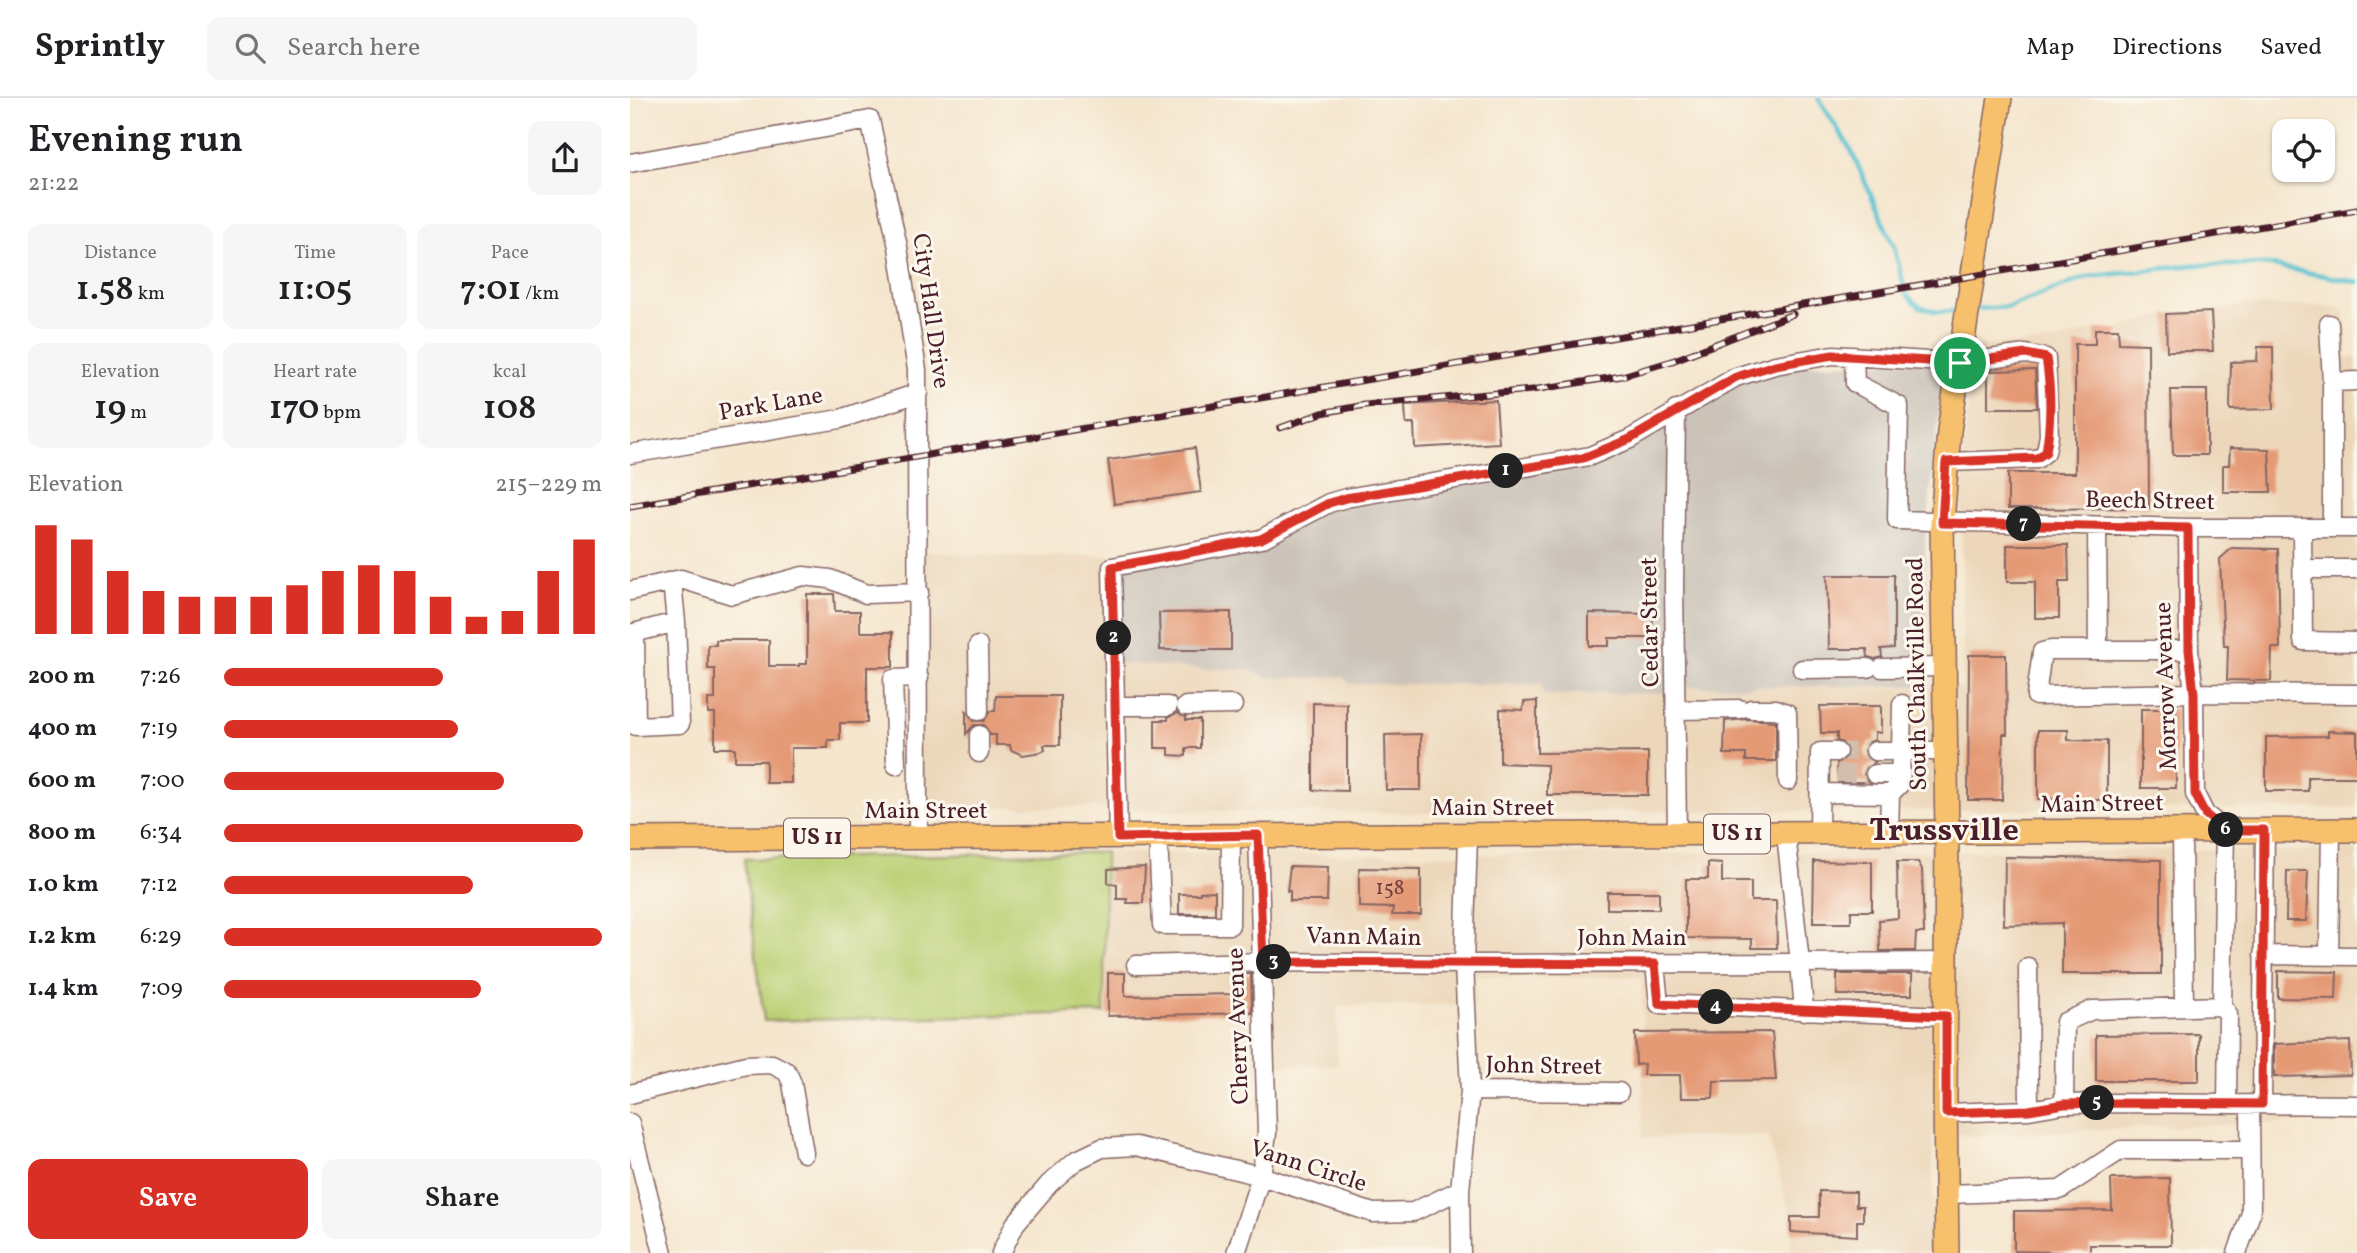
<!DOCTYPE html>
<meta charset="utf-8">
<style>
body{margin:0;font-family:Vollkorn,serif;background:#f6f6f6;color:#202124;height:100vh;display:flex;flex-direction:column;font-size:26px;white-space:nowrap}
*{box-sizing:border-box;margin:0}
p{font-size:23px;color:#757577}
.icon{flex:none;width:38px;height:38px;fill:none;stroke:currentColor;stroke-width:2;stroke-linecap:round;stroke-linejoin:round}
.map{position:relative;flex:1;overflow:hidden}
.sheet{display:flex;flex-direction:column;background:#fff;width:630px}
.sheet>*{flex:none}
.fabs{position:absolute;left:1642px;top:21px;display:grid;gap:14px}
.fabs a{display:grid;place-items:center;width:63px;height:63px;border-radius:14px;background:#fff;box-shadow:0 2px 5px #0004;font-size:35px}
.pin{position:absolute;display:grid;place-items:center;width:60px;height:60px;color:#fff;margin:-30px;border:4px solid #fff;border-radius:50%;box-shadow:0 2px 7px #0007}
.km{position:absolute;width:35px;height:35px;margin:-18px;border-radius:50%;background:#222;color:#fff;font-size:19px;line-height:35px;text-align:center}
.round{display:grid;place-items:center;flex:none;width:74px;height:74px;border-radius:14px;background:#f6f6f6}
.summary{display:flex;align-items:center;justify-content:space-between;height:119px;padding:0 28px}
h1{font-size:38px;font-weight:600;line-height:52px}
.figures{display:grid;grid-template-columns:repeat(3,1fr);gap:10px;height:119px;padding:7px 28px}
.figures div{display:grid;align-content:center;border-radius:14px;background:#f6f6f6;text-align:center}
.figures b{font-size:35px;font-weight:600}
.figures small{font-size:19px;font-weight:400}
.figures p{font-size:19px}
.chart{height:196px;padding:14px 28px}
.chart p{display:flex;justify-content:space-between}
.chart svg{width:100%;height:126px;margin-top:7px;stroke:#d93025;stroke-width:6}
.cta{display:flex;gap:14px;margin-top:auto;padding:14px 28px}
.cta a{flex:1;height:80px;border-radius:14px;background:#d93025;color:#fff;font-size:28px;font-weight:600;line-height:80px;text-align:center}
.cta a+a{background:#f6f6f6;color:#202124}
ul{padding:0 28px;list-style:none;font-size:23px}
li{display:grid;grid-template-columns:112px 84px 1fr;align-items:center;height:52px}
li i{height:18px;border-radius:9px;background:#d93025}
header{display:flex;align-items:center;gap:42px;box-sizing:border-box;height:98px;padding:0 35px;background:#fff;border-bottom:2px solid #e0e0e0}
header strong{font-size:33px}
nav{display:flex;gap:38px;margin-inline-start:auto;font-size:24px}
.search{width:490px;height:63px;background:#f6f6f6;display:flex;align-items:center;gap:18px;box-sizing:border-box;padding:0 24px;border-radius:14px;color:#757577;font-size:26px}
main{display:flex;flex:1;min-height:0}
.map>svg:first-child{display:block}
</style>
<header>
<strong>Sprintly</strong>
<div class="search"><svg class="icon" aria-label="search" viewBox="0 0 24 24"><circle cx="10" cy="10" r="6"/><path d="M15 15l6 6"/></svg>Search here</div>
<nav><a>Map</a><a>Directions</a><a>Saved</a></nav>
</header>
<main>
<section class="sheet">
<div class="summary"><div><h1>Evening run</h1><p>21:22</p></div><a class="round"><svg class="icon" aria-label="share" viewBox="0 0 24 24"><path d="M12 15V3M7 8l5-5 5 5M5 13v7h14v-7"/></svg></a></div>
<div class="figures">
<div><p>Distance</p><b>1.58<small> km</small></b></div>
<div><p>Time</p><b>11:05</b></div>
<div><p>Pace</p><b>7:01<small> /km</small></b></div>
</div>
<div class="figures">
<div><p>Elevation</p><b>19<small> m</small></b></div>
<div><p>Heart rate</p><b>170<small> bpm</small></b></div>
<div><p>kcal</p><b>108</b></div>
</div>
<div class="chart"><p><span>Elevation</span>215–229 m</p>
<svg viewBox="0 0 160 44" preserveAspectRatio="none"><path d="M5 44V6M15 44V11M25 44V22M35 44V29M45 44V31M55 44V31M65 44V31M75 44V27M85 44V22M95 44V20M105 44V22M115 44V31M125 44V38M135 44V36M145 44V22M155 44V11"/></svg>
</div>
<ul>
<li><b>200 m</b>7:26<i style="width:58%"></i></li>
<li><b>400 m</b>7:19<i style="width:62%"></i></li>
<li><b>600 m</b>7:00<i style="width:74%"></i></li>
<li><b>800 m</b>6:34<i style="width:95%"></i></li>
<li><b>1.0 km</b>7:12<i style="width:66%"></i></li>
<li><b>1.2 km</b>6:29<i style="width:100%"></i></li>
<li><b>1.4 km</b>7:09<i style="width:68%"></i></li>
</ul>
<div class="cta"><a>Save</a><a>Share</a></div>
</section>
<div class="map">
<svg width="1727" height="1155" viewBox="0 0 1727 1155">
<rect width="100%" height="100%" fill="#fbf7ec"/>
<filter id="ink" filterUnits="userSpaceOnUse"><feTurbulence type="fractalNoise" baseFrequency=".0143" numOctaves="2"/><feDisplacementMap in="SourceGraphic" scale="14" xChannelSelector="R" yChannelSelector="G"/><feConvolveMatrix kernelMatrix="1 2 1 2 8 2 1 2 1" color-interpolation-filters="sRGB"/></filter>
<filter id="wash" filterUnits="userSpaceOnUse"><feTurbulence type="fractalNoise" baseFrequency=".00686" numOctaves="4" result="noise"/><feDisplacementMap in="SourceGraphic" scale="28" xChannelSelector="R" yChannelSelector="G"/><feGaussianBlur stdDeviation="1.57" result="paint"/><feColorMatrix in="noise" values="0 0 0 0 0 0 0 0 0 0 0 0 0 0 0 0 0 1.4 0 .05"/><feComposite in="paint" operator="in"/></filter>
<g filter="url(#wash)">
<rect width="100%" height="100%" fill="#f5e6ce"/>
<path fill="#ecd7ba" d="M1614,207L1706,209L1715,215L1717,227V260H1727V710L777,715L513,712L465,709H288V453L378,459L482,457L485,565L570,571H617L639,580L713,579L826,585L912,586L917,597L1034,595L1046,589H1333L1331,369L1346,248L1425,244L1465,231H1488L1536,216L1581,214Z
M1524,752H1727V1014L1714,1023L1502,1030L1345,1038L1302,1034L1304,1155H1161V1119L1138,1038L1013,1040L1012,879H844L846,906L707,909L708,967H641L624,915L478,918L474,915L475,754L776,757Z"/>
<path fill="#cbc2b8" d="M1309,263L1311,291L1295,445L1298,588L1046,589L1034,595L917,597L913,595L912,586H720L713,579L639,580L617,571H570L484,565L482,469L631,441L683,413L953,360L1145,267Z"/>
<path fill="#bbd074" stroke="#827850" stroke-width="2" d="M475,754L474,915L134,923L114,761Z"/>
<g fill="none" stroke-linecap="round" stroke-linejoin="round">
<path stroke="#58c3d2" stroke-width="4.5" d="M1188,0L1221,52L1264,149L1276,196L1290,209L1308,214L1332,212
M1344,211L1378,209L1458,179L1563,167H1638L1727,184"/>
</g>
<g id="blocks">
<path fill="#e59a76" d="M1581,214L1583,253H1537L1536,216Z
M1465,231H1488L1489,245L1518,246L1519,410L1378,411V375H1445V246H1465Z
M1628,249H1643L1644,311L1600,312L1601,264L1627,263Z
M1405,272L1407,310H1358V273Z
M1541,292H1577V357H1543Z
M866,302L869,345L785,350L784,326H776L775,307Z
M565,350L571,394L484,406L478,362Z
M1600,350L1639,351L1641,394H1593V367H1599Z
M1377,447H1438L1439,484H1429V520H1405V484H1377Z
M1602,450L1648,451L1650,550H1642L1641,583L1597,582L1598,548H1594L1590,461Z
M1197,477H1264V550L1251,551L1252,559L1245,561L1238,559L1237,551H1199Z
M177,496H204L205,513H230V534H263V569H237V625H210V642H198V650H161V685H136V663H105V650H85V615H78V601H85V571H78V547H86V542H139V568H169V566H177Z
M601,514V552H530L529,515Z
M959,515L1023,516L1022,540H979V548H959Z
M1339,557H1376L1377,636H1373L1372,702H1338Z
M366,598H430V647H414L415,652L411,654L393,657L381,652L380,647H366V637H360L354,627H344L336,636V613L344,623H354L360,613H365Z
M907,603V655L1018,654V697H917V667L870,665V611L893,612L894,604Z
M683,605L717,606V693L683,692Z
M1190,608H1251V635L1245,634V642L1239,644L1234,652L1236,659L1245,664L1235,671L1234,677L1238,684H1208L1207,665L1216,660L1218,653L1213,645L1207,643V635H1191Z
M1511,611H1546V690H1511Z
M547,615L556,619V622H570V650H556V658L539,657V650H525V622H538V619Z
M1116,621L1146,623V663H1116V656H1094L1095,623Z
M1408,632H1438V642L1477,643V702L1408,701Z
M1698,633L1727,634V679H1678V693H1636V639L1698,638Z
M791,636V692H756L755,637Z
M1375,759L1531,762V876H1432V825L1374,827Z
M1184,763L1242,764V813H1221V825H1183Z
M1267,764H1288L1292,771L1294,835H1286L1285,853H1250L1249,822L1268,820Z
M1078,765L1092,766V784H1121V803H1146L1147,850H1122V841L1056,840V781H1078Z
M660,768L698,769L697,803H660V793H657Z
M515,769L513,805H497V801H487V786L478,785V771Z
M729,770L791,771V817H762L763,810L729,809Z
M1657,773H1678L1676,823H1656Z
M585,793V816H549V796H570V794Z
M977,794H1029V811H977Z
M1648,873L1707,874L1706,901L1648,900Z
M478,875H495V898L608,896L607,876H621L622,915L478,918Z
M1207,876H1282V897H1207Z
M1142,934L1146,982L1084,983L1083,1000H1051L1050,977H1013L1014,966L1006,967L1005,935Z
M1569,936V983H1466V937Z
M1720,943L1721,977L1644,979V946Z
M1540,1080L1541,1147H1460V1155L1384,1153V1113L1482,1112L1481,1081Z
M1189,1093L1226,1094V1108H1233V1123H1227V1138L1161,1134V1119H1189Z"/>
</g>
</g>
<g filter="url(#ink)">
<use href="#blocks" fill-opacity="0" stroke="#866564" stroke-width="2"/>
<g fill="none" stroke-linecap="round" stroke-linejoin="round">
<path stroke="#d3bead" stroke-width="18" stroke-dasharray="18 9" stroke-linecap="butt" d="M1207,654L1245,653
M1207,675L1245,676"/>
<defs>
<path id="minor" d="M0,65L240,22L268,149L287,272L288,740
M1699,226L1702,284
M1224,258L1225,285L1269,308L1267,422L1558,430H1727
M1046,312L1044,487L1047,736
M0,356L210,321L288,295
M1467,428L1468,552
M1558,430L1559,552L1564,595L1565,696L1575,716L1595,732L1592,908L1598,916L1597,1006
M1672,430L1673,543L1727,544
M1702,430V284L1727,283
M1673,471H1727
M42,483L46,524
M0,493L51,481L102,497L173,478L200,481L236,496L289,494
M0,536L46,524L50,626L6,628L5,535
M348,548L349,613
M1559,552H1421L1412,554L1406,598L1564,595L1727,596
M1252,570L1314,569
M1172,571L1238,570
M485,608H538
M556,608L603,607
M1121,611H1146L1157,615L1158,683
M1046,612L1110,611
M1245,653H1271L1272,606
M349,655V637
M266,667L263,581L289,580
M1245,676H1271
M1190,695L1260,696L1259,736
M1260,696L1270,686L1271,653H1316
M1552,733L1554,909
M1156,736L1170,865L1317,864
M1189,736L1190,654H1207
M528,739L532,827H600L601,737
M488,740L482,469L631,441L699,405L716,400L960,358L1000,341L1106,279L1145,267L1203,257L1330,265L1396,256L1416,260L1419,337L1416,354L1407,361L1316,364
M1633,857L1727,858
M1699,858L1701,732
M1025,866L1029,906L1316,918
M506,867L633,864L834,866L1170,865L1174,913
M1398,869L1399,1012
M840,993L989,994
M0,996L116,967L142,966L157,974L162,985L174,1055
M1434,1006L1435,924L1462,912L1592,908
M1632,1006L1635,732
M1316,1015L1399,1012L1434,1006L1479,1005L1727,1007
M0,1025L33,1155
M1316,1096L1430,1092L1491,1052H1620
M371,1155L385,1126L419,1086L445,1063L472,1050L506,1048L631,1078L743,1115L783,1114L830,1092
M606,1155L631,1078L637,1035L628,737
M831,1155L830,1092L840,993L834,866L838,738
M1607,1155L1621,1115L1620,1006"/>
<path id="major" d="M0,741L1727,732
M1317,1155L1315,997L1317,735L1312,425L1319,333L1370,0"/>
</defs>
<use href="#minor" stroke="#866564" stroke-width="21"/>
<use href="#major" stroke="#866564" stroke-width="26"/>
<use href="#minor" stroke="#fff" stroke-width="18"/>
<use href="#major" stroke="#f7c06c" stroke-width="23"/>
<defs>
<path id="rail" d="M650,330L692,315L735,307L902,292L992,278L1042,263L1163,216
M0,408L1727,112"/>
</defs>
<use href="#rail" stroke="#4a1f2b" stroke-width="7"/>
<use href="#rail" stroke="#fbf7ec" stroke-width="4.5" stroke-dasharray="13" stroke-linecap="butt"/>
</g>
</g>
<g fill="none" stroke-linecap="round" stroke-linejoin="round" filter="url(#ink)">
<defs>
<path id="route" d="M1396,256L1416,260C1421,290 1421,324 1416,354L1407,360L1316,364L1312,425L1558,430L1559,552L1564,595L1565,696L1575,716L1595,732H1634L1632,1006L1479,1005L1434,1006L1399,1012L1316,1015V918L1029,906L1025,866L633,864L628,737L488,740L482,469L631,441L699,405L716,400L953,360L1000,341L1106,279L1145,267L1203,257L1330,265Z"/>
</defs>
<use href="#route" stroke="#fff" stroke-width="14"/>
<use href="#route" stroke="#d93025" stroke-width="9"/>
</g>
<g text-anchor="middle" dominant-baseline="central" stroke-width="6" stroke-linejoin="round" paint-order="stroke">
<g font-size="21" fill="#713e3e">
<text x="760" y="790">158</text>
</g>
<g fill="#fbf7ec" stroke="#7f6065" stroke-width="2">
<rect x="1074" y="716.5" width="66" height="39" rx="5"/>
<rect x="154" y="720.5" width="66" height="39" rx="5"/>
</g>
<g font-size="23" font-weight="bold" fill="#4a1f2b">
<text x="1107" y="736">US 11</text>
<text x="187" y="740">US 11</text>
</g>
<g font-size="24" fill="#4a1f2b" stroke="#fbf7ec">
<text transform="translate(300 213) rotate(82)">City Hall Drive</text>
<text transform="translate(141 307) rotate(-10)">Park Lane</text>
<text transform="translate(1520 404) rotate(1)">Beech Street</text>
<text transform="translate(1021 524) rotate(-91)">Cedar Street</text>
<text transform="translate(1288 576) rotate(-91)">South Chalkville Road</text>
<text transform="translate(1537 588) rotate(-92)">Morrow Avenue</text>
<text transform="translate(1472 707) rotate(-1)">Main Street</text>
<text x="863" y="711">Main Street</text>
<text x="296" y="714">Main Street</text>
<text transform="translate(734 840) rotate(1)">Vann Main</text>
<text x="1002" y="841">John Main</text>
<text transform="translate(609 928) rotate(-92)">Cherry Avenue</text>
<text transform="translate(914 969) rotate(1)">John Street</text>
<text transform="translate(678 1069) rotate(18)">Vann Circle</text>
</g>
<g font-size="32" font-weight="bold" fill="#4a1f2b" stroke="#fbf7ec">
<text x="1314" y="734">Trussville</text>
</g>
</g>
</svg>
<div class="fabs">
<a><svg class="icon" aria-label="locate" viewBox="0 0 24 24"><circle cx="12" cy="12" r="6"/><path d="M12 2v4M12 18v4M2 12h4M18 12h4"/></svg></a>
</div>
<div class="pin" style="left:1330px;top:265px;background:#1e9e55"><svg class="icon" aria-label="arrive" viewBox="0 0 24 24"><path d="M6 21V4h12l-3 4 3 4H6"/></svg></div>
<b class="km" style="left:876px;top:373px">1</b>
<b class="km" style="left:484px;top:540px">2</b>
<b class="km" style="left:644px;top:864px">3</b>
<b class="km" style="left:1086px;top:909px">4</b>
<b class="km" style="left:1467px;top:1005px">5</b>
<b class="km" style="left:1596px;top:732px">6</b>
<b class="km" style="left:1394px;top:426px">7</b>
</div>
</main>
